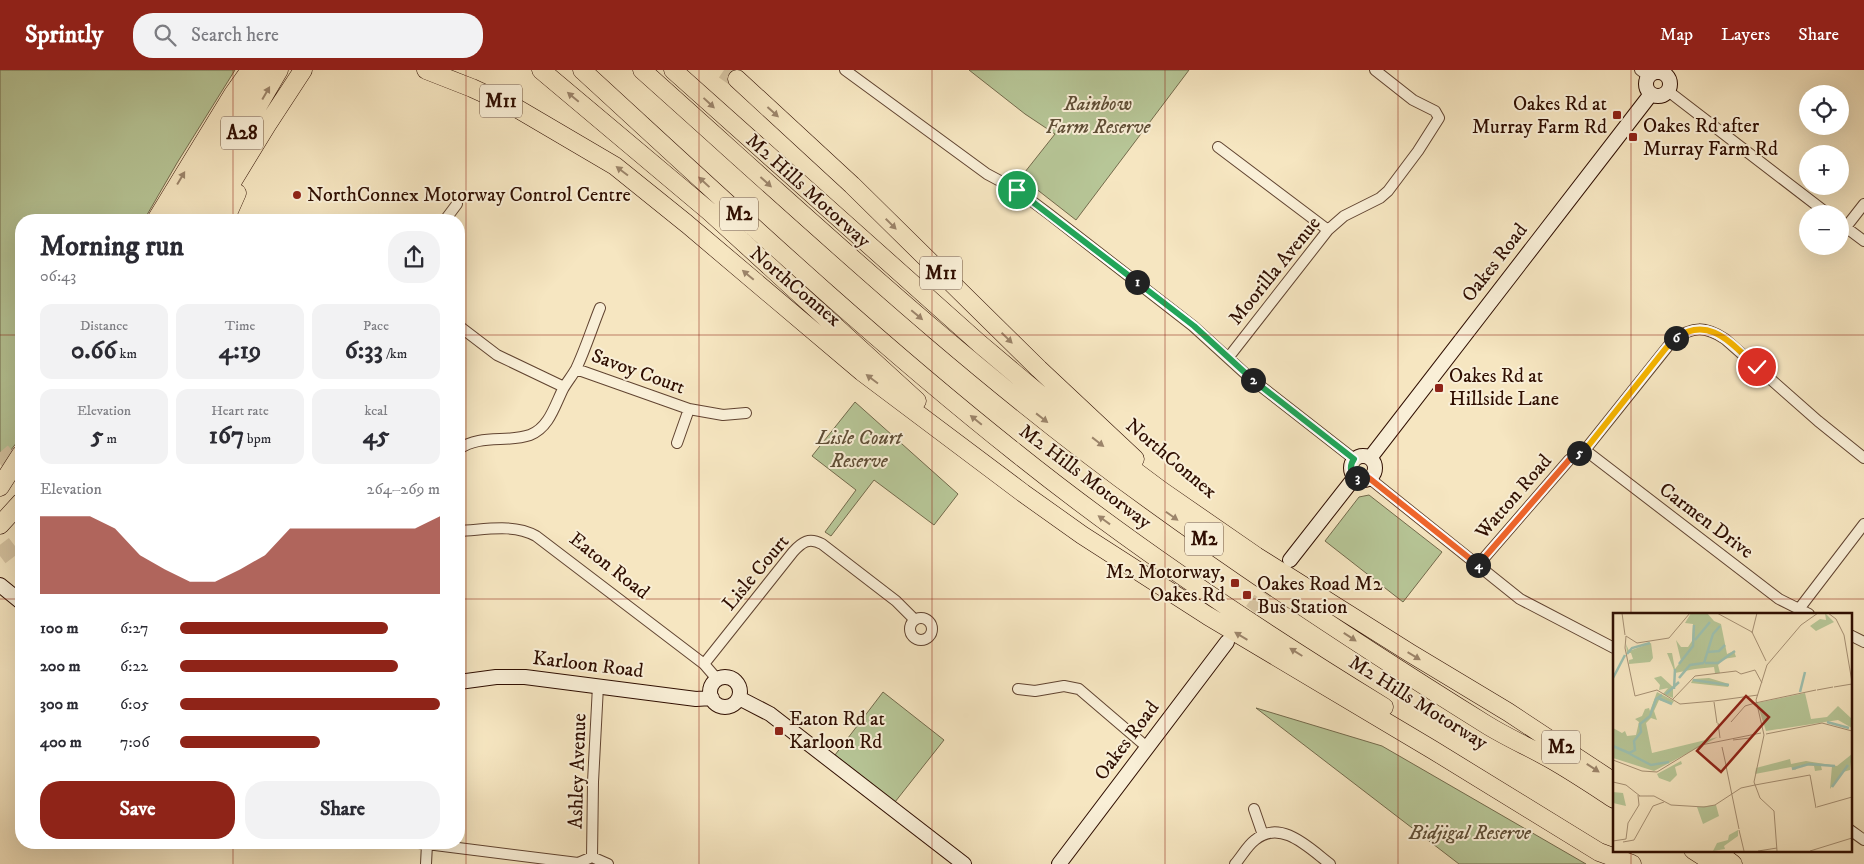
<!DOCTYPE html>
<meta charset="utf-8">
<style>
body{margin:0;font-family:"IM FELL DW Pica",serif;background:#f2f2f3;color:#2b2b33;height:100vh;display:flex;flex-direction:column;font-size:19px;white-space:nowrap}
*{box-sizing:border-box;margin:0}
p{font-size:16px;color:#7c7c81}
.icon{flex:none;width:28px;height:28px;fill:none;stroke:currentColor;stroke-width:2;stroke-linecap:round;stroke-linejoin:round}
.map{position:relative;flex:1;overflow:hidden}
.details{position:absolute;left:15px;top:144px;width:450px;height:635px;display:flex;flex-direction:column;background:#fff;border-radius:20px;box-shadow:0 5px 20px #0002}
.details>*{flex:none}
.buttons{position:absolute;left:1799px;top:15px;display:grid;gap:10px}
.buttons a{display:grid;place-items:center;width:50px;height:50px;border-radius:50%;background:#fff;box-shadow:0 5px 20px #0002;font-size:25px}
.pin{position:absolute;display:grid;place-items:center;width:42px;height:42px;color:#fff;margin:-21px;border:2px solid #fff;border-radius:50%;box-shadow:0 1px 5px #0007}
.km{position:absolute;width:25px;height:25px;margin:-12px;border-radius:50%;background:#222;color:#fff;font-size:14px;line-height:25px;text-align:center}
.round{display:grid;place-items:center;flex:none;width:52px;height:52px;border-radius:20px;background:#f2f2f3}
.overview{display:flex;align-items:center;justify-content:space-between;height:85px;padding:0 25px}
h1{font-size:28px;font-weight:700;line-height:38px}
.figures{display:grid;grid-template-columns:repeat(3,1fr);gap:8px;height:85px;padding:5px 25px}
.figures div{display:grid;align-content:center;border-radius:12px;background:#f2f2f3;text-align:center}
.figures b{font-size:25px;font-weight:700}
.figures small{font-size:14px;font-weight:400}
.figures p{font-size:14px}
.chart{height:140px;padding:10px 25px}
.chart p{display:flex;justify-content:space-between}
.chart svg{width:100%;height:90px;margin-top:5px;fill:#8f2418;opacity:.7}
.cta{display:flex;gap:10px;margin-top:auto;padding:10px 25px}
.cta a{flex:1;height:58px;border-radius:20px;background:#8f2418;color:#fff;font-size:20px;font-weight:700;line-height:58px;text-align:center}
.cta a+a{background:#f2f2f3;color:#2b2b33}
ul{padding:0 25px;list-style:none;font-size:16px}
li{display:grid;grid-template-columns:80px 60px 1fr;align-items:center;height:38px}
li i{height:12px;border-radius:6px;background:#8f2418}
header{display:flex;align-items:center;gap:30px;box-sizing:border-box;height:70px;padding:0 25px;background:#8f2418;color:#fff}
header strong{font-size:24px}
nav{display:flex;gap:28px;margin-inline-start:auto;font-size:18px}
.search{width:350px;height:45px;background:#f2f2f3;display:flex;align-items:center;gap:12px;box-sizing:border-box;padding:0 18px;border-radius:20px;color:#7c7c81;font-size:19px}
.map>svg:first-child{display:block}
</style>
<header>
<strong>Sprintly</strong>
<div class="search"><svg class="icon" aria-label="search" viewBox="0 0 24 24"><circle cx="10" cy="10" r="6"/><path d="M15 15l6 6"/></svg>Search here</div>
<nav><a>Map</a><a>Layers</a><a>Share</a></nav>
</header>
<div class="map">
<svg width="1864" height="794" viewBox="0 0 1864 794">
<rect width="100%" height="100%" fill="#f6e6c1"/>
<filter id="stains"><feTurbulence type="fractalNoise" baseFrequency=".004" numOctaves="4"/><feColorMatrix values="0 0 0 0 .2 0 0 0 0 .09 0 0 0 0 .02 0 0 0 .5 -.17"/></filter>
<radialGradient id="worn" r=".72"><stop offset=".6" stop-color="#630" stop-opacity="0"/><stop offset="1" stop-color="#630" stop-opacity=".3"/></radialGradient>
<path fill="#b7c697" stroke="#736a4c" d="M0,0H235L177,93L144,150H21V367L0,394Z
M969,0H1189L1076,150L1021,107L1055,64L1025,44Z
M855,332L958,424L934,455L874,410L831,466L825,462L856,420L812,386Z
M1369,425L1442,482L1403,532L1325,471L1359,427Z
M883,622L944,670L895,732L835,685Z
M1256,638L1382,676L1586,794H1459Z"/>
<g fill="none" stroke-linecap="round" stroke-linejoin="round">
<path stroke="#d8c6a4" stroke-width="14" stroke-dasharray="14 7" stroke-linecap="butt" d="M1239,557L1276,508"/>
<path stroke="#d8c6a4" stroke-width="18" stroke-dasharray="18 9" stroke-linecap="butt" d="M724,0L737,9
M0,394L21,376
M0,486L21,470"/>
<defs>
<path id="street" d="M845,0L987,104L1017,120L1049,144L1193,256L1249,307L1354,389
M1640,0L1648,6
M1668,21L1828,144
M1218,77L1328,160
M445,150L457,134
M1840,153L1864,171
M1846,157L1864,134
M459,256L497,285L564,317
M1228,288L1328,160L1344,146L1380,128L1388,121L1418,81L1439,48L1435,41L1413,30L1375,0
M576,299L689,339L723,345L746,343
M677,373L689,339
M459,379C480,364 507,373 530,365C549,358 555,335 563,319C567,312 572,306 576,299C585,280 592,258 600,238
M1585,380L1779,529L1809,544
M1369,408L1520,529L1614,578
M459,461C484,460 513,453 536,466L704,594L717,609
M1478,495L1569,390L1576,384L1585,380L1673,270C1693,256 1705,256 1725,269L1818,351L1864,388
M1799,539L1864,454
M910 559a11 11 0 1 1 22 0a11 11 0 1 1-22 0Z
M1850,565L1864,572
M704,594L793,482C802,472 809,467 822,474L896,531L915,550
M1018,619L1035,621L1064,616L1079,619L1148,678
M1254,739L1263,765
M1850,760L1864,770
M411,772L578,793L592,787L608,794
M592,787L593,712L598,616
M426,794L427,774
M1235,794C1242,786 1247,776 1255,770C1281,748 1310,779 1330,794"/>
<path id="secondary" d="M1646 14a12 12 0 1 1 24 0a12 12 0 1 1-24 0Z
M1351 398a12 12 0 1 1 24 0a12 12 0 1 1-24 0Z
M1370,388L1651,24
M1290,490L1355,407
M0,515L21,532
M710 622a15 15 0 1 1 30 0a15 15 0 1 1-30 0Z
M459,612L496,607H525L696,629L712,628
M739,628L770,644L964,794
M1059,794L1227,572"/>
<path id="highway" d="M426,0L472,18L518,39L615,96L687,154L862,302L1023,423L1082,465L1208,546L1433,680L1599,782L1632,794
M541,0L710,142L917,331
M582,0C724,130 864,262 1015,382C1132,476 1257,559 1384,637
M642,0C808,148 970,301 1151,431C1260,510 1373,584 1487,655C1508,668 1531,678 1552,690C1573,702 1594,716 1614,729
M673,0L980,274L1095,371L1162,421L1256,486L1410,583L1508,642L1614,712
M737,9L852,115L1039,299L1135,389
M156,150L233,24L250,0
M174,150L263,0
M191,150L279,0
M209,150L267,55L303,0
M225,150L237,123
M0,417L21,384
M0,455L21,432
M1693,780L1715,794
M1715,780L1733,794"/>
</defs>
<use href="#street" stroke="#614431" stroke-width="12"/>
<use href="#secondary" stroke="#2f0e01" stroke-width="16"/>
<use href="#highway" stroke="#2f0e01" stroke-width="19"/>
<use href="#street" stroke="#f9efd7" stroke-width="10"/>
<use href="#secondary" stroke="#f9efd7" stroke-width="14"/>
<use href="#highway" stroke="#f6e6c1" stroke-width="18"/>
</g>
<defs><path id="oneway-solid" d="M-6-.8H1V-3.2L6.5 0L1 3.2V.8H-6Z" transform="scale(1.25)"/></defs>
<g fill="#9c856b">
<use href="#oneway-solid" transform="translate(266 23) rotate(-60)"/>
<use href="#oneway-solid" transform="translate(573 27) rotate(-140)"/>
<use href="#oneway-solid" transform="translate(709 33) rotate(43)"/>
<use href="#oneway-solid" transform="translate(773 42) rotate(42)"/>
<use href="#oneway-solid" transform="translate(622 101) rotate(-143)"/>
<use href="#oneway-solid" transform="translate(181 108) rotate(-59)"/>
<use href="#oneway-solid" transform="translate(704 112) rotate(-137)"/>
<use href="#oneway-solid" transform="translate(766 112) rotate(42)"/>
<use href="#oneway-solid" transform="translate(891 154) rotate(45)"/>
<use href="#oneway-solid" transform="translate(748 205) rotate(-140)"/>
<use href="#oneway-solid" transform="translate(917 245) rotate(40)"/>
<use href="#oneway-solid" transform="translate(1007 268) rotate(44)"/>
<use href="#oneway-solid" transform="translate(872 309) rotate(-143)"/>
<use href="#oneway-solid" transform="translate(1042 348) rotate(38)"/>
<use href="#oneway-solid" transform="translate(976 350) rotate(-141)"/>
<use href="#oneway-solid" transform="translate(1098 372) rotate(38)"/>
<use href="#oneway-solid" transform="translate(1172 446) rotate(35)"/>
<use href="#oneway-solid" transform="translate(1104 450) rotate(-144)"/>
<use href="#oneway-solid" transform="translate(1241 566) rotate(-149)"/>
<use href="#oneway-solid" transform="translate(1350 567) rotate(33)"/>
<use href="#oneway-solid" transform="translate(1296 582) rotate(-148)"/>
<use href="#oneway-solid" transform="translate(1414 586) rotate(31)"/>
<use href="#oneway-solid" transform="translate(1593 698) rotate(33)"/>
</g>
<g fill="none" stroke-linecap="round" stroke-linejoin="round">
<defs>
<path id="split-1" d="M1017,120L1137,212"/>
<path id="split-2" d="M1137,212L1194,256L1253,310"/>
<path id="split-3" d="M1253,310L1354,389C1349,396 1350,404 1357,408"/>
<path id="split-4" d="M1357,408L1362,410L1369,408L1478,495"/>
<path id="split-5" d="M1478,495L1569,390L1579,383"/>
<path id="split-6" d="M1579,383L1585,380L1666,278L1676,268"/>
<path id="split-7" d="M1676,268C1710,244 1733,276 1757,297"/>
</defs>
<use href="#split-1" stroke="#fff" stroke-width="10"/>
<use href="#split-2" stroke="#fff" stroke-width="10"/>
<use href="#split-3" stroke="#fff" stroke-width="10"/>
<use href="#split-4" stroke="#fff" stroke-width="10"/>
<use href="#split-5" stroke="#fff" stroke-width="10"/>
<use href="#split-6" stroke="#fff" stroke-width="10"/>
<use href="#split-7" stroke="#fff" stroke-width="10"/>
<use href="#split-1" stroke="#22a559" stroke-width="6"/>
<use href="#split-2" stroke="#22a559" stroke-width="6"/>
<use href="#split-3" stroke="#22a559" stroke-width="6"/>
<use href="#split-4" stroke="#f0652b" stroke-width="6"/>
<use href="#split-5" stroke="#f0652b" stroke-width="6"/>
<use href="#split-6" stroke="#f5b400" stroke-width="6"/>
<use href="#split-7" stroke="#f5b400" stroke-width="6"/>
</g>
<path fill="none" stroke="#8f2418" stroke-width="1" stroke-opacity="0.55" d="M233,0V150M466,0V794M699,0V794M932,0V794M1165,0V794M1398,0V794M1631,0V544M0,265H21M459,265H1864M0,529H21M459,529H1864M233,772V794M1631,780V794"/>
<g fill="#8f2418" stroke="#f9efd7" stroke-width="2">
<rect x="1612" y="40" width="10" height="10" rx="2.5"/>
<rect x="1628" y="62" width="10" height="10" rx="2.5"/>
<circle cx="297" cy="125" r="5"/>
<rect x="1434" y="313" width="10" height="10" rx="2.5"/>
<rect x="1230" y="508" width="10" height="10" rx="2.5"/>
<rect x="1242" y="520" width="10" height="10" rx="2.5"/>
<rect x="774" y="656" width="10" height="10" rx="2.5"/>
</g>
<g text-anchor="middle" dominant-baseline="central" stroke-width="4" stroke-linejoin="round" paint-order="stroke">
<g fill="#f9efd7" stroke="#6c5241" stroke-width="1">
<rect x="480" y="14.5" width="42" height="33" rx="4"/>
<rect x="221" y="46.5" width="42" height="33" rx="4"/>
<rect x="720" y="127.5" width="38" height="33" rx="4"/>
<rect x="920" y="186.5" width="42" height="33" rx="4"/>
<rect x="1185" y="452.5" width="38" height="33" rx="4"/>
<rect x="1542" y="660.5" width="38" height="33" rx="4"/>
</g>
<g font-size="19" font-weight="bold" fill="#2f0e01">
<text x="501" y="31">M11</text>
<text x="242" y="63">A28</text>
<text x="739" y="144">M2</text>
<text x="941" y="203">M11</text>
<text x="1204" y="469">M2</text>
<text x="1561" y="677">M2</text>
</g>
<g font-size="20" font-style="italic" fill="#5f4e36" stroke="#f9efd7">
<text x="1098" y="34">Rainbow<tspan x="1098" dy="23">Farm Reserve</tspan></text>
<text x="859" y="368">Lisle Court<tspan x="859" dy="23">Reserve</tspan></text>
<text x="1470" y="763">Bidjigal Reserve</text>
</g>
<g font-size="20" fill="#2f0e01" stroke="#f9efd7" text-anchor="start">
<text x="1607" y="34" text-anchor="end">Oakes Rd at<tspan x="1607" dy="23">Murray Farm Rd</tspan></text>
<text x="1643" y="56">Oakes Rd after<tspan x="1643" dy="23">Murray Farm Rd</tspan></text>
<text x="307" y="125">NorthConnex Motorway Control Centre</text>
<text x="1449" y="306">Oakes Rd at<tspan x="1449" dy="23">Hillside Lane</tspan></text>
<text x="1225" y="502" text-anchor="end">M2 Motorway,<tspan x="1225" dy="23">Oakes Rd</tspan></text>
<text x="1257" y="514">Oakes Road M2<tspan x="1257" dy="23">Bus Station</tspan></text>
<text x="789" y="649">Eaton Rd at<tspan x="789" dy="23">Karloon Rd</tspan></text>
</g>
<g font-size="20" fill="#2f0e01" stroke="#f9efd7">
<text transform="translate(808 121) rotate(42)">M2 Hills Motorway</text>
<text transform="translate(1495 193) rotate(-52)">Oakes Road</text>
<text transform="translate(1275 201) rotate(-51)">Moorilla Avenue</text>
<text transform="translate(795 217) rotate(40)">NorthConnex</text>
<text transform="translate(638 302) rotate(20)">Savoy Court</text>
<text transform="translate(1171 389) rotate(40)">NorthConnex</text>
<text transform="translate(1085 407) rotate(37)">M2 Hills Motorway</text>
<text transform="translate(1514 427) rotate(-49)">Watton Road</text>
<text transform="translate(1706 451) rotate(37)">Carmen Drive</text>
<text transform="translate(609 496) rotate(38)">Eaton Road</text>
<text transform="translate(756 503) rotate(-50)">Lisle Court</text>
<text transform="translate(588 595) rotate(7)">Karloon Road</text>
<text transform="translate(1418 633) rotate(32)">M2 Hills Motorway</text>
<text transform="translate(1127 671) rotate(-53)">Oakes Road</text>
<text transform="translate(578 701) rotate(-88)">Ashley Avenue</text>
</g>
</g>
<g transform="translate(1613 543)">
<rect width="239" height="239" fill="#f6e6c1"/>
<path d="M78,0H94L101,8L108,11L114,41L121,38L123,44L110,46L105,52L107,60H102L101,54L82,56L62,60L61,68V57L54,40H59L62,56L68,48L63,27L68,34H75L79,28L80,11L72,10ZM212,0L221,9L203,18L197,13L207,6L213,7ZM38,30L40,45L37,49L16,51V47L20,46L18,40H14L13,31L16,38ZM48,63L60,74V85L50,81L55,75L46,77L47,72L41,65ZM96,65L116,71L115,74L78,70L80,66ZM44,79L61,88L59,91L46,87L41,98L44,107L38,105L33,110L39,140L105,124L41,158L0,145V115L9,120L12,118L14,123L23,122L26,109L22,106L29,103L32,96L36,95L37,98ZM192,80L198,106L214,104L225,93L239,106V115L225,107L153,118L144,90ZM239,141L237,157L230,159L217,176L219,153H208L209,157L202,158L201,153L188,152L182,157L178,154L142,161L143,155L177,146L178,151L193,148L224,153ZM68,148L69,151L62,154L64,162L57,169L46,165L44,161ZM0,179L10,180L13,193L0,190ZM103,192L106,203L90,211L84,194ZM125,217V223L111,233L112,236L100,238L104,230L115,227L116,222Z" fill="#b7c697"/>
<path fill="none" stroke="#9dc0b0" stroke-width="2.5" d="M82,27L97,9M95,39L106,38L112,32M14,41L19,35L37,30M91,50L100,21L107,13M92,50H105L122,38M66,51L80,33L81,12M0,65L12,42M66,65L77,52L91,50M80,67L116,72M61,76L62,56M187,79L192,59M53,81L66,69M45,85L59,91M214,109L236,115M0,133L16,140L22,137L21,128L28,119L27,111L37,103L43,86L49,82M17,141L38,152L56,149M179,156L196,151L222,153M219,174L235,152"/>
<path fill="none" stroke="#a69074" stroke-width="1" d="M9,0L12,22M104,0L139,19L153,48M215,0L223,6L231,22L239,69M139,20L144,0M13,23L24,30L56,25L77,0M13,23L12,35L22,83M221,74L239,71M44,77L67,91L101,88M204,77L220,74M22,83L44,77M60,86L82,63L123,58L128,61L142,57L149,70M101,88L145,82M101,89L104,110M142,90L203,77M118,109L132,93L142,90M105,110L107,125M153,121L209,110L239,118M120,127L137,125M109,134L113,152M0,147L29,158L44,159L88,132L148,120M113,153L126,216M197,162L203,195M0,169L13,172L27,183M142,172L197,162M26,183H41L58,192L91,194L102,192L128,175L142,172M204,194L239,184M126,217L131,238M0,228L13,226L15,210L26,192L25,182M10,229L21,227L40,193L51,189M145,238L164,235M164,238L161,198L147,185L141,169L151,122L143,87L154,52L188,12L205,0M197,238L239,225"/>
<path fill="#8f2418" fill-opacity="0.15" stroke="#8f2418" stroke-width="2.5" d="M133,83L156,104L108,159L84,138Z"/>
<rect width="239" height="239" fill="none" stroke="#2f0e01" stroke-width="2.5"/>
</g>
<rect width="100%" height="100%" filter="url(#stains)"/>
<rect width="100%" height="100%" fill="url(#worn)"/>
</svg>
<div class="buttons">
<a><svg class="icon" aria-label="locate" viewBox="0 0 24 24"><circle cx="12" cy="12" r="6"/><path d="M12 2v4M12 18v4M2 12h4M18 12h4"/></svg></a>
<a>+</a>
<a>−</a>
</div>
<div class="pin" style="left:1017px;top:120px;background:#1e9e55"><svg class="icon" aria-label="arrive" viewBox="0 0 24 24"><path d="M6 21V4h12l-3 4 3 4H6"/></svg></div>
<div class="pin" style="left:1757px;top:297px;background:#d93025"><svg class="icon" aria-label="check" viewBox="0 0 24 24"><path d="M5 12l5 5 9-10"/></svg></div>
<b class="km" style="left:1137px;top:212px">1</b>
<b class="km" style="left:1253px;top:310px">2</b>
<b class="km" style="left:1357px;top:408px">3</b>
<b class="km" style="left:1478px;top:495px">4</b>
<b class="km" style="left:1579px;top:383px">5</b>
<b class="km" style="left:1676px;top:268px">6</b>
<section class="details">
<div class="overview"><div><h1>Morning run</h1><p>06:43</p></div><a class="round"><svg class="icon" aria-label="share" viewBox="0 0 24 24"><path d="M12 15V3M7 8l5-5 5 5M5 13v7h14v-7"/></svg></a></div>
<div class="figures">
<div><p>Distance</p><b>0.66<small> km</small></b></div>
<div><p>Time</p><b>4:19</b></div>
<div><p>Pace</p><b>6:33<small> /km</small></b></div>
</div>
<div class="figures">
<div><p>Elevation</p><b>5<small> m</small></b></div>
<div><p>Heart rate</p><b>167<small> bpm</small></b></div>
<div><p>kcal</p><b>45</b></div>
</div>
<div class="chart"><p><span>Elevation</span>264–269 m</p>
<svg viewBox="0 0 160 44" preserveAspectRatio="none"><path d="M0 44V6L10 6L20 6L30 12L40 25L50 32L60 38L70 38L80 32L90 25L100 12L110 12L120 12L130 12L140 12L150 12L160 6V44z"/></svg>
</div>
<ul>
<li><b>100 m</b>6:27<i style="width:80%"></i></li>
<li><b>200 m</b>6:22<i style="width:84%"></i></li>
<li><b>300 m</b>6:05<i style="width:100%"></i></li>
<li><b>400 m</b>7:06<i style="width:54%"></i></li>
</ul>
<div class="cta"><a>Save</a><a>Share</a></div>
</section>
</div>
